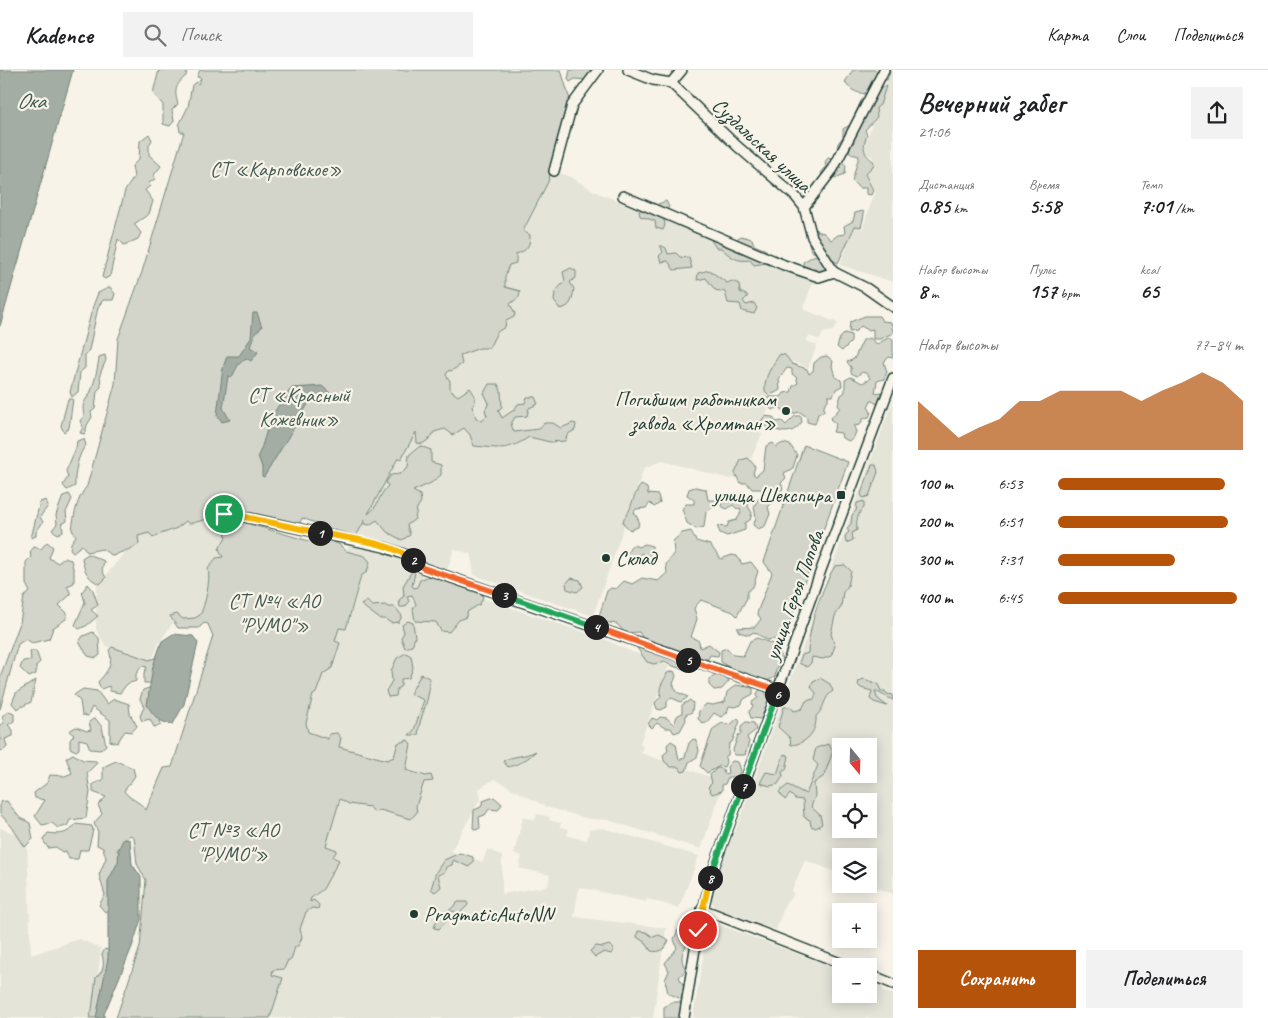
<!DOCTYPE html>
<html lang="ru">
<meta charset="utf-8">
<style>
body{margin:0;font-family:Caveat,sans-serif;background:#f2f2f2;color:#202124;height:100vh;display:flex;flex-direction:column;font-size:19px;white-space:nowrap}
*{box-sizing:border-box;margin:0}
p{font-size:16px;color:#757577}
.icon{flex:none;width:28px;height:28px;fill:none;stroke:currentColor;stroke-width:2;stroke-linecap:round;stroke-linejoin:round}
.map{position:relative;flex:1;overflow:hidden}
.drawer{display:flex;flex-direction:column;background:#fff;width:375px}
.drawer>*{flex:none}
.needle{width:32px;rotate:161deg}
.tools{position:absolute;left:832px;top:668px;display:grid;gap:10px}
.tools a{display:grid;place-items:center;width:45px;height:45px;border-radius:0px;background:#fff;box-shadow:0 2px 12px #0003;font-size:25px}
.pin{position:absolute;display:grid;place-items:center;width:42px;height:42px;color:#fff;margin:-21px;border:2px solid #fff;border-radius:50%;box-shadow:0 1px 5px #0007}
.km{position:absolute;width:25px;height:25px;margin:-12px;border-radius:50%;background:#222;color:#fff;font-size:14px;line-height:25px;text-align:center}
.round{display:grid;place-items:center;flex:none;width:52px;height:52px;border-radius:0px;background:#f2f2f2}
.headline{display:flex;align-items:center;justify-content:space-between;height:85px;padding:0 25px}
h1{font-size:28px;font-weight:800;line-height:38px}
.stats{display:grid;grid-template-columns:repeat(3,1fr);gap:8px;height:85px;padding:5px 25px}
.stats div{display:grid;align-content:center}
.stats b{font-size:21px;font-weight:800}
.stats small{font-size:14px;font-weight:400}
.stats p{font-size:14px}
.chart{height:140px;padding:10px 25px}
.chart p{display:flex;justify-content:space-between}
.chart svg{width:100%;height:90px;margin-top:5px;fill:#b45309;opacity:.7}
.cta{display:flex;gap:10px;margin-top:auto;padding:10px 25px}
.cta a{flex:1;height:58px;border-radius:0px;background:#b45309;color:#fff;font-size:20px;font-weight:800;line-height:58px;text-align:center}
.cta a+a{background:#f2f2f2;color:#202124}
ul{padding:0 25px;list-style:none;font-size:16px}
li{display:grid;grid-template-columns:80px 60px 1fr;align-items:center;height:38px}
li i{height:12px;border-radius:6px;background:#b45309}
header{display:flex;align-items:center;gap:30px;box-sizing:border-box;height:70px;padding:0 25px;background:#fff;border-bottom:1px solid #e0e0e0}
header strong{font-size:24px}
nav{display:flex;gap:28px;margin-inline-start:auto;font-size:18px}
.search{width:350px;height:45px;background:#f2f2f2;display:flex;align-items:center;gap:12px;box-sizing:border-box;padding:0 18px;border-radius:0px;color:#757577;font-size:19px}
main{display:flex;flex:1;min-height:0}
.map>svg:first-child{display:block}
</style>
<header>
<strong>Kadence</strong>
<div class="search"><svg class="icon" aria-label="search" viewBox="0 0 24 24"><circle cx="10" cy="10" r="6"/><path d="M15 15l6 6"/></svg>Поиск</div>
<nav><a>Карта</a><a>Слои</a><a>Поделиться</a></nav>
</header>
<main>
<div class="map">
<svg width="893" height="948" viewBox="0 0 893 948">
<rect width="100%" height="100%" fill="#f7f3e8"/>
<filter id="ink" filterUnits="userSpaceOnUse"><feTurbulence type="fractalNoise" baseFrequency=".02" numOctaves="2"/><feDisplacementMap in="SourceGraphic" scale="10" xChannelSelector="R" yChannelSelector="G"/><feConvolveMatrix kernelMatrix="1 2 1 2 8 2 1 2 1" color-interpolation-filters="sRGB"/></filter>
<g filter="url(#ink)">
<path fill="#e5e4d9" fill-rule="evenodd" d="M890,0H893V212L840,195L855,156L862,159L875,123L867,104L873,87L863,82Z
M551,100L571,107L594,121L813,212L803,239L838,253L833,261L823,263L820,270L810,266L807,268L806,271L817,275L808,298L784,288L770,320L774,325L759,362L762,364L743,406L730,409L662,391L644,398L593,546L474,505L471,484L454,479L442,515L602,568L627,580L669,595L640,673L643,676L641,683L724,712L701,779L608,750L589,749L547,737L494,709L479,719L481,728L451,781L483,792L487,779L502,786V824L548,816L550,805L519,798L522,786L514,784L523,747L535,750L537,744L550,747L549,750L561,753L560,757L569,759L567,765L572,767L587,770L589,760L603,758L699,786L679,838L647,829L646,832L579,817L574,847L666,858L653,948H270L282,908L272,905L273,900L288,889L311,828L323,819L339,790L325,777L340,729L412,747L425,705L300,669L319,603L340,573L334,571L339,557L346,559L355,531L366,487L346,481L398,388L401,389L527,154L548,112Z
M893,330V824L867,814H869V786H841V804L805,790L791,822L794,823L791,829L786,832L776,860L716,838L710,830V825L731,761L735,762ZM841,676H869V704H841ZM841,731H869V759H841Z
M223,436L237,440L234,453L205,546L199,554L174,551L159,573L151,592L106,576L96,560L97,516L138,466Z
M0,758L27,768L31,885L79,869L101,878L93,948H0Z
M709,851L841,900V924H869V910L881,915L884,922L893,924V948H693Z"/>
<path fill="#d3d5ca" stroke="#79897f" d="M159,0H187L186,6C175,15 174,21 178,34L172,40L174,51L170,56L163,54V35L153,23Z
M200,0H561L570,30L548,112L523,161L530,165C530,176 527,181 516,184V193L509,195L505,207V217L520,221L519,227L510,234L515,243L514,247L506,251L505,257L497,262L489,278H480L460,285L462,294L451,301L449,300L446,305L450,311V320L458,326L470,318C475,325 478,329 472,337L476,348L482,351L487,346L485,340L489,333L484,323L489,314H498L501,321L502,337L498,340L502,348L514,340L518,334L525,333L527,327H535L538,334L529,338L527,346L515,347L511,354L514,362L539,359L544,353H553L561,358L573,353L576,354L575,360L568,364L565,371L550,372L529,367C507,382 498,378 474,376L470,365L464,358L453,365L445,359L434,362L431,368L422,374L417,373L416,362L401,389L398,388L368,444C378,438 379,424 388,416L386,412L391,405L400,404L408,397L409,385L420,376L431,380V392L441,395V405L431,413L413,421L420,425L421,432L417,438L415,449L407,455L410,465L402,470L387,462L377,450L369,455L365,454V450L355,468L302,448L299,455L223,436L219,438L220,444L211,443L207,449L189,454L186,451L177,458L153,467L149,463L138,466L139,474C131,480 122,481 113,486L102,479L87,482L82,475L73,482L70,479L71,473L76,466L72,460C74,445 77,428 87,416L115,314L118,269L142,202L184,62H180L179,55L188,37L192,15L196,12L198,14L201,8L197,7Z
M570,0H594L587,10L575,9L570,12L568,9Z
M853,0H890L887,10L877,9L870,23C860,25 850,21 845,12Z
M886,16L880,35L876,38L877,47L865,60L867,65C862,79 863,83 874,92L873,96L865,104L873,120L871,125L866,124V118H859L852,111L859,86L851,84L849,79L854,72L851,67L842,79H837L838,73L843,67V59L850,55L861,31L867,29L879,17Z
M149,64L152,70L149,75V85L161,96L154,105L155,109L149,113L150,116L145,120L153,131L149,144L134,154L141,163L138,169L124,175L118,169L110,206L105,209L102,207L125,121L134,107L132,96L139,89L140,71Z
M828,88L832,89L834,97L841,92L846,95L845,104L835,108L833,105L823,108L821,103L826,97L825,92Z
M666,131L669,137L663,145L665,155L663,160L656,158L655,151L640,146L639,141L642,139L655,143L658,134Z
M863,141L864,145L861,157L855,156L838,193L811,181L809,173L812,163L816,161L824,163L831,170L838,165L845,164L844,156L853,151L855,143Z
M719,164L730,166L735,170L741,166L752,169L754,175L766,180L770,187L766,193L754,195L750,190C736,192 731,187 721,178H716L711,170Z
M660,175L666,178L668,184L676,183L680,187L689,188L692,198L674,200L668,191L661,192L659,186L663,182Z
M815,185L828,193L825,202H816L815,198L803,197V192Z
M571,198L576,201V208L570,212L574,219C572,229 572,237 560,239L554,231L555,222L565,211L563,202Z
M709,200L727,213L732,211L739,214L740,222L748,226L743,231L746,235L754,233L757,238L754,244L742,241L740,234L728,233L725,222L715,220L706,208L697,210L698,203Z
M110,217L115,224L113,230H103L98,237L89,280L85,285V298L80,302L78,322L72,327L70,322L93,236L98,223Z
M865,246H879L882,251L891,252L893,263L880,269H873V259L868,260L861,256L856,261L849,262L850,252Z
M845,263L851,265V272L842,281L837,277L840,268Z
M870,268L877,274L888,268L893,269V288L889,287L884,292L887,302L884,309L877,311L875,323L881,322V329L877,334L871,330L868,337L871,342L869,347L863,349L860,355L854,356L856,362L853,369L849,371L842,368L841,363L833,362L836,354L830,349L840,338L838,335L841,325L845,322V310L851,307L862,313L870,309L868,304L862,302L857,306L851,303V297L847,292L854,289L863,270Z
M780,284L785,285L792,294L807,299L809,304L813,301L814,293L821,287L827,286L833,291L832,296L835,307L841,310L842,316L836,319L833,326H828V330L824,335V341L818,344L815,354L807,352V347L800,342L787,345L780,337L772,340L768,336V327H781L784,323L791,322L793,316L798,313L796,307L792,304V299L787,298L779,309L780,320L775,323L768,324L765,321C764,306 772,296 780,284Z
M105,285L106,290L100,304L101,317L97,321L95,339L91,342L92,347L87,355L85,364L80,363L83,357L80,351L84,346C82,335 83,333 89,325C93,320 99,293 99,287Z
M68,329H73L69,358L64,362L61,356Z
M765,346L773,347L776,352L782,351L786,355L795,346H801L802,352C794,362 788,364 776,360L774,355L767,358L761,351Z
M84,369L86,375C78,384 74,404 75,416L67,420L63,415L68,407L66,401L76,378L77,371Z
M773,373L776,377L783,373L790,375L797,385L793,398L784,403L786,408L781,413L783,419L775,425L771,421L767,423L760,419H752L747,413H740L735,403L741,390L748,388L755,396L753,404L756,406L763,400L766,376Z
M804,375L848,392L781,576L774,569L767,570L754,562L749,565L739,562L737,558L755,557L761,549L757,543L772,503L764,492Z
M872,395H876L878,402L869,426L863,428L861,424Z
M641,415L647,418L648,424L658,425L660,433L654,437L650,433L646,438L636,439L634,442L639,451L638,457L630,460L623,453L624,448C631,444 632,425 641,415Z
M695,417L706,419L708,430H716L718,434L706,442L704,457L696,459L687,453L682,439L686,434H694V430L687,425L689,419Z
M69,424L72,429L66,442L67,451L62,454L63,461L58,464L52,460L57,454L56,445L63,426Z
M733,424L737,429L743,428L749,431L748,436L752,443L750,450L745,453V460L727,466L720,463L717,456L727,457L729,452L737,450L741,442L740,438L737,439L733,435L727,439L721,436L724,428Z
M761,425L770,426L772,433L768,437L770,444L765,456L758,459L753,455L756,448L754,436Z
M46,430L48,436L40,447L43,452L36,462V466L31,468L40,432Z
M864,431V438C857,444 856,451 857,460L852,463L853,470L846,473L845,466L849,462L847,458L851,454L852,445L856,441L857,433Z
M239,451L309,471L311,466C323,468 339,471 346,481L365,486L370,492L367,502L361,506L346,559L339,558L335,571L340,573L332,598L323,604L316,623L313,625L306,653L308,662L328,669L329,664L337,663L341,668L339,677L387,690L394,687L398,673L408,670L411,674L406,700L426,706L431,705L433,711L424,712L416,736L417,742L411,749L380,740L374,742L370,737L349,734L340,729L326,776L337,780L333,787L339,790L323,819L311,828L310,832L314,830L319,835L318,839L312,838L306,842L300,859L302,867L299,875L295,877L291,890H288L284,899L273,900L272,905L283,908L270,948H116L140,877L146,810L137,794L134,767L130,765L117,780L122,789L112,836L105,842L99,835L105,825L99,805L106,788L103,778L97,775L98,762L94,753L102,744L98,735L106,727L93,722V714L103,710V697L116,691L133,698L135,706L124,721C129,729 140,731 146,740L164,698L172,697L213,566L208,554L204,553L199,558H178L170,546L177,544L183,549L195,548L200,545C205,536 211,509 208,499L216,488L223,487L219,479L226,467L225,459L229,453Z
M691,461L696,471L710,475L721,489L732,485L737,486L742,494L751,492L758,501L753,517L747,522V528L737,546L733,542L701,530L694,538L697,549L691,567L699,571L700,578L709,574L719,582L718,586L710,585L708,589L700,591L695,584L688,586L644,570L639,562L625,563L617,554L603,552L599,546L607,521L611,518L616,519L624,511L632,514L642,508L658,511L667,503L666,494L674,483L673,471L682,463Z
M47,472L53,477L49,488L58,493L64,488L71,490L74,502V513L67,516L71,524L59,535L67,543L66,549L53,558L49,569L32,573L26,569L18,574L0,639V607L20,553L24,527L30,522L26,514V492L31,487L30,482L34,477L41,479Z
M645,474L652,476V483L647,487L641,483L637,488H630L627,484L631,476L634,475L638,477Z
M88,484L104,491L102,500L106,508L100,514C87,509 84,500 82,488Z
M845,495L851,501L848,516L843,522L841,537L835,546L831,564L835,576L831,586L823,589L812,587L811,593L807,597L799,593L802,585L808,583C809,554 821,520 835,496Z
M412,501L415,503L412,516L414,518L417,517L420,510L434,504L481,520L483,527L480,534L467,542L466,547L459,550L449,562L441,561L436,552L415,551L413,539L416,534L412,525L407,526L409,532L405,537H400L399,530L404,526L403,516Z
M571,508L580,510L583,517L577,522L567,519L566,514Z
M88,514L93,520L98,535L91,540L98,546L86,556L79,559L75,555L85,532L82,522Z
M367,531L372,536L385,535L388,537H395L402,546L399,552L391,553L385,549H380L361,535Z
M408,551L413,553L415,567L412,576L405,578L401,568L404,562L402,555Z
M93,562L99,568L100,585L96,588L88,586L79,572L83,566Z
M757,568L778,576L782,590L776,600L775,607L763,613L736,602L721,592V580L727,578L733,585L743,586L750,571Z
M112,577L149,590L159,587L153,613H144V603L147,597L142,596L136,604V611L127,614L120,623L110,621L109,616L101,619L98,612C107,602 114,594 109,580Z
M644,577L646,580L655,578L699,596L692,602L673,596L665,591L654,594L647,592L637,578Z
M30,581H36L40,592L36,596V604L29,607L20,598L23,591L31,590Z
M406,583L411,586L413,598L409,608L401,609V616L397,619L396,626L388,627L386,621L392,611L391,601L397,588Z
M674,601L676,606L673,614L677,622L688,627L681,632L672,628L667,631V637L661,640L657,639L655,633L661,626C657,616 665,611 667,603Z
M717,603L726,605L729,611L722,619L714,620L709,615V609Z
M421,604L429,608C432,629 419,645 418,665H409L414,660L424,630L410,624Z
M820,608L830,614L833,621C823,627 825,639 816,646C817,662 806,674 791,675L790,668L778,657L784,637H791L794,641L802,639L806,631L814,629L816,623L811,617L813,611Z
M864,609L878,614L881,621H885L887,624L893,625V630L875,621L877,628L887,636L874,632L870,629L872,621L861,618L858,615L859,611Z
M36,610L31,632L17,639L12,633L16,623Z
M736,615L753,618V624L744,629L741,635L735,637L729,636L727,643L721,647L714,643L707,652L703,653L698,649L699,641L706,634L713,635L725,632L727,622Z
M152,617L161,655L154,657L150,649L142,651L140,646L144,637L140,629L143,620Z
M83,619L97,621L107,634L114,629L129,634L130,644L137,656L132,662L125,661L117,673L110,671V650L92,637L88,646L82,645L80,631L74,625Z
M761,619L765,621L769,630L761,649L751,648L749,642L753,636L752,632L758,628L757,623Z
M690,630L693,633L692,642L685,645L686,650L680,661L674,663L671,658H665L657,653L652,658L648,654L652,648L657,650L660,647L667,648L674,655L677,646L682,643V635Z
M9,641L14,643V651L8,655L13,660V666L5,669L7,677L3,681L0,680V655L4,653L2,646Z
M95,648L102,657L106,675L100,680L90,679L87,671L79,669V679L76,681L70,678V670L74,665L69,661L76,657L87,661L91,660L89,652Z
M738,648L740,651L732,672L729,674L728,685L725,687L726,692L724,697L720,696L707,703L700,696L713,659L722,653L730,655Z
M746,652L754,653L756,660L747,667L749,672L745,685H734L733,680L738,665L741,664V656Z
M693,669L697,671L699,681L697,687L689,692L686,701L682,702L679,697H671L664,691L663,685L668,681L667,675L671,671L676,674L679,690L685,687L689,673Z
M828,674L833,681L824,706L814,713L815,726L811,737L820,745L822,754L816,758L811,756L810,750L804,747L803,730L795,729L790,724L785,730L779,722L788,715L806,724L818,695L813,690L816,678Z
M536,681C528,689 520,694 508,697L503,691C514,685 525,687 536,681Z
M73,684L83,690L96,691L97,693L87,703L90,722L86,748L70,750L67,756L58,758L52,753L42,755L35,746L45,730L35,728L34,723L47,713L50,705L65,706L72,703L66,688Z
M784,684L789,686L786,700L782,701L783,706L778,714L770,716L760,713L766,702L777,704Z
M732,691L738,692L741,700L737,707H728L725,714L722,715V721L712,724L708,717L712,713L710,705L717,698L723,699L724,704L728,703L727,697Z
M494,727L502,734L498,740L489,739L485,745L479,747L480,758L476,760L473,758L474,740L481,737L483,731Z
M7,731L19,747L30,753L33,769L25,777L12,757L0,744V732Z
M76,754L92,756L93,760L88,780H80L78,789H69L66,781L62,782L56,777L48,778L43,770L48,763C62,765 67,764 76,754Z
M460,783L473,787V792L469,797L453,790L452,795L446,797L445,802L438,805L441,817L435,822L431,819L436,802L444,790Z
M458,832H467L468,835L460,843L451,841L450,847L439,859L434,858L438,846L451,839Z
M678,860L689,861L692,868C683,879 678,887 686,900L679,907L685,918L681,929L668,923L665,910L669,901L665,893L677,878L674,869Z
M638,861L646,862L653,867L659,865L669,870C665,879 661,883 651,881L646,873L637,867Z
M609,875L614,879L611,884L604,882L595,887L590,881L596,876L603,877Z
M105,879L110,881L99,948H89L92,940L96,907C105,901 104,893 102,884Z
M672,932H684L679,948H664V937Z"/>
<path fill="#a4ada3" stroke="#6f8077" d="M0,0H73L0,256Z
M253,243H257L262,257L255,263L250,277L258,282L251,291L246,288L238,295L232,307L228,306L223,338L230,350L222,352L217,345L223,298L227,286H239L251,268Z
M322,316L330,323L323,329L310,331L264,407L262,406V397L258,386C264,373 266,360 271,348C277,337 284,327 292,318Z
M173,564L193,566L198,573L184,634L173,654C159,653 154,646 147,635L153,596L162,571Z
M123,769L130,770L132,794L141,807V849L132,877L104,944V948H96L108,888V811L118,792L119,779Z"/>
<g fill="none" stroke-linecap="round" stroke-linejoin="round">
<defs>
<path id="minor" d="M628,0L653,10L671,13
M671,13L737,76L795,126L804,137L812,167L834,202L866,218L893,237
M671,13L682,0
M554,101L572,35L598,0
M623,126L784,195L819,207L834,202
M804,137L833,99L884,0
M224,445H236L384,477L406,485L423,498L778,620
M702,839L848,896
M869,904L893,914
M684,948L698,860L712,803L821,500L893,308"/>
</defs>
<use href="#minor" stroke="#1f3d34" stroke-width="12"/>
<use href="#minor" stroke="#f7f3e8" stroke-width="9"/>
</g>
</g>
<g fill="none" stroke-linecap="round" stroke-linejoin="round" filter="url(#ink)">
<defs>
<path id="split-1" d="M224,444L236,445L320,463"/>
<path id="split-2" d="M320,463C349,469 389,471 413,490"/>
<path id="split-3" d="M413,490L423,498L504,525"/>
<path id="split-4" d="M504,525L596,557"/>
<path id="split-5" d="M596,557L688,590"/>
<path id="split-6" d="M688,590L778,620L777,624"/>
<path id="split-7" d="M743,716L777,624"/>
<path id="split-8" d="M710,808L743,716"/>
<path id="split-9" d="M698,860L710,808"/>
</defs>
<use href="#split-1" stroke="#fff" stroke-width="10"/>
<use href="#split-2" stroke="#fff" stroke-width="10"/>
<use href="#split-3" stroke="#fff" stroke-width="10"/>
<use href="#split-4" stroke="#fff" stroke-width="10"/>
<use href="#split-5" stroke="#fff" stroke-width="10"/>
<use href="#split-6" stroke="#fff" stroke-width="10"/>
<use href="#split-7" stroke="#fff" stroke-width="10"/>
<use href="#split-8" stroke="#fff" stroke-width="10"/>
<use href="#split-9" stroke="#fff" stroke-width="10"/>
<use href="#split-1" stroke="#f5b400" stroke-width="6"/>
<use href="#split-2" stroke="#f5b400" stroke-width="6"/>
<use href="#split-3" stroke="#f0652b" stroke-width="6"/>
<use href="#split-4" stroke="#22a559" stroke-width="6"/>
<use href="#split-5" stroke="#f0652b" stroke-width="6"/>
<use href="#split-6" stroke="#f0652b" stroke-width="6"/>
<use href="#split-7" stroke="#22a559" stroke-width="6"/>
<use href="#split-8" stroke="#22a559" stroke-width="6"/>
<use href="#split-9" stroke="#f5b400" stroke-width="6"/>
</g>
<g fill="#1f3d34" stroke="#f7f3e8" stroke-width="2">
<circle cx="786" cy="341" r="5"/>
<rect x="836" y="420" width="10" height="10" rx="2.5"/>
<circle cx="606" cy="488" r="5"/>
<circle cx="414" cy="844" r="5"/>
</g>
<g text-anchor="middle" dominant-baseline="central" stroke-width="4.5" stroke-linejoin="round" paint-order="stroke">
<g font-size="21" fill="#1f3d34" stroke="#f7f3e8">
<text transform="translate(762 75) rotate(43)">Суздальская улица</text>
<text transform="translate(794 525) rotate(-70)">улица Героя Попова</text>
</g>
<g font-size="21" fill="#435b52" stroke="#f7f3e8">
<text x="276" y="99">СТ «Карповское»</text>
<text x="299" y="325">СТ «Красный<tspan x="299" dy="24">Кожевник»</tspan></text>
<text x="274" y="531">СТ №4 «АО<tspan x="274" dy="24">"РУМО"»</tspan></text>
<text x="233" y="760">СТ №3 «АО<tspan x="233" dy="24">"РУМО"»</tspan></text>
</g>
<g font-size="21" fill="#1f3d34" stroke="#f7f3e8" text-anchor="end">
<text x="776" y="329">Погибшим работникам<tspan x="776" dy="24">завода «Хромтан»</tspan></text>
<text x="831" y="425">улица Шекспира</text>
<text x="616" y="488" text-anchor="start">Склад</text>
<text x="424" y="844" text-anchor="start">PragmaticAutoNN</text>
</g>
<g font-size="22" font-style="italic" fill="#405950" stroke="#f7f3e8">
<text x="31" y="31">Ока</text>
</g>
</g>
</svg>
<div class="tools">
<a><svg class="needle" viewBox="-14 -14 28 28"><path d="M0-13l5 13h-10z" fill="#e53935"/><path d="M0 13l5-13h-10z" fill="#757577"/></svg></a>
<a><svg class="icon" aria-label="locate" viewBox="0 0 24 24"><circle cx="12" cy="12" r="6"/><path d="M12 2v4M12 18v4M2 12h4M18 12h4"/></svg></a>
<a><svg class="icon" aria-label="layers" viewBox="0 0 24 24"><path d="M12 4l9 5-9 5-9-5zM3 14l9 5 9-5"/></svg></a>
<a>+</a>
<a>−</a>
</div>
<div class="pin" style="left:224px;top:444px;background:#1e9e55"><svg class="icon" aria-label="arrive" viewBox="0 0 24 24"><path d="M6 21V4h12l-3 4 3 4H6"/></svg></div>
<div class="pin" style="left:698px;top:860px;background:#d93025"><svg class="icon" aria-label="check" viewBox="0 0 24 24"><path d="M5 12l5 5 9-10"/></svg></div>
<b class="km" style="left:320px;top:463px">1</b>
<b class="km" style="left:413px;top:490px">2</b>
<b class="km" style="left:504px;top:525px">3</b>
<b class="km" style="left:596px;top:557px">4</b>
<b class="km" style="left:688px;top:590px">5</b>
<b class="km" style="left:777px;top:624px">6</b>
<b class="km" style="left:743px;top:716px">7</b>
<b class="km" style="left:710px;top:808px">8</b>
</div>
<section class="drawer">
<div class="headline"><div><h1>Вечерний забег</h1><p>21:06</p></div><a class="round"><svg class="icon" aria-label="share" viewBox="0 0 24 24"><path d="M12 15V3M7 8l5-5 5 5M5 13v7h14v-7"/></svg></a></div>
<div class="stats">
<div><p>Дистанция</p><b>0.85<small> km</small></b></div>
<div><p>Время</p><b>5:58</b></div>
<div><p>Темп</p><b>7:01<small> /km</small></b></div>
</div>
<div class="stats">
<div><p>Набор высоты</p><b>8<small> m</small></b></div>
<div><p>Пульс</p><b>157<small> bpm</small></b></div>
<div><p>kcal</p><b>65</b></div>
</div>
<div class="chart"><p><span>Набор высоты</span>77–84 m</p>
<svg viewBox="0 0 160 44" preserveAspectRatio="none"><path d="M0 44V20L10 29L20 38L30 33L40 29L50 20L60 20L70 15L80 15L90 15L100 15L110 20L120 15L130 11L140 6L150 11L160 20V44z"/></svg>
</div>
<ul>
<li><b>100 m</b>6:53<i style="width:90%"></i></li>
<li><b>200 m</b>6:51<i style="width:92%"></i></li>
<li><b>300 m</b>7:31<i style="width:63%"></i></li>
<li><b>400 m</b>6:45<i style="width:97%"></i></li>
</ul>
<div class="cta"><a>Сохранить</a><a>Поделиться</a></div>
</section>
</main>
